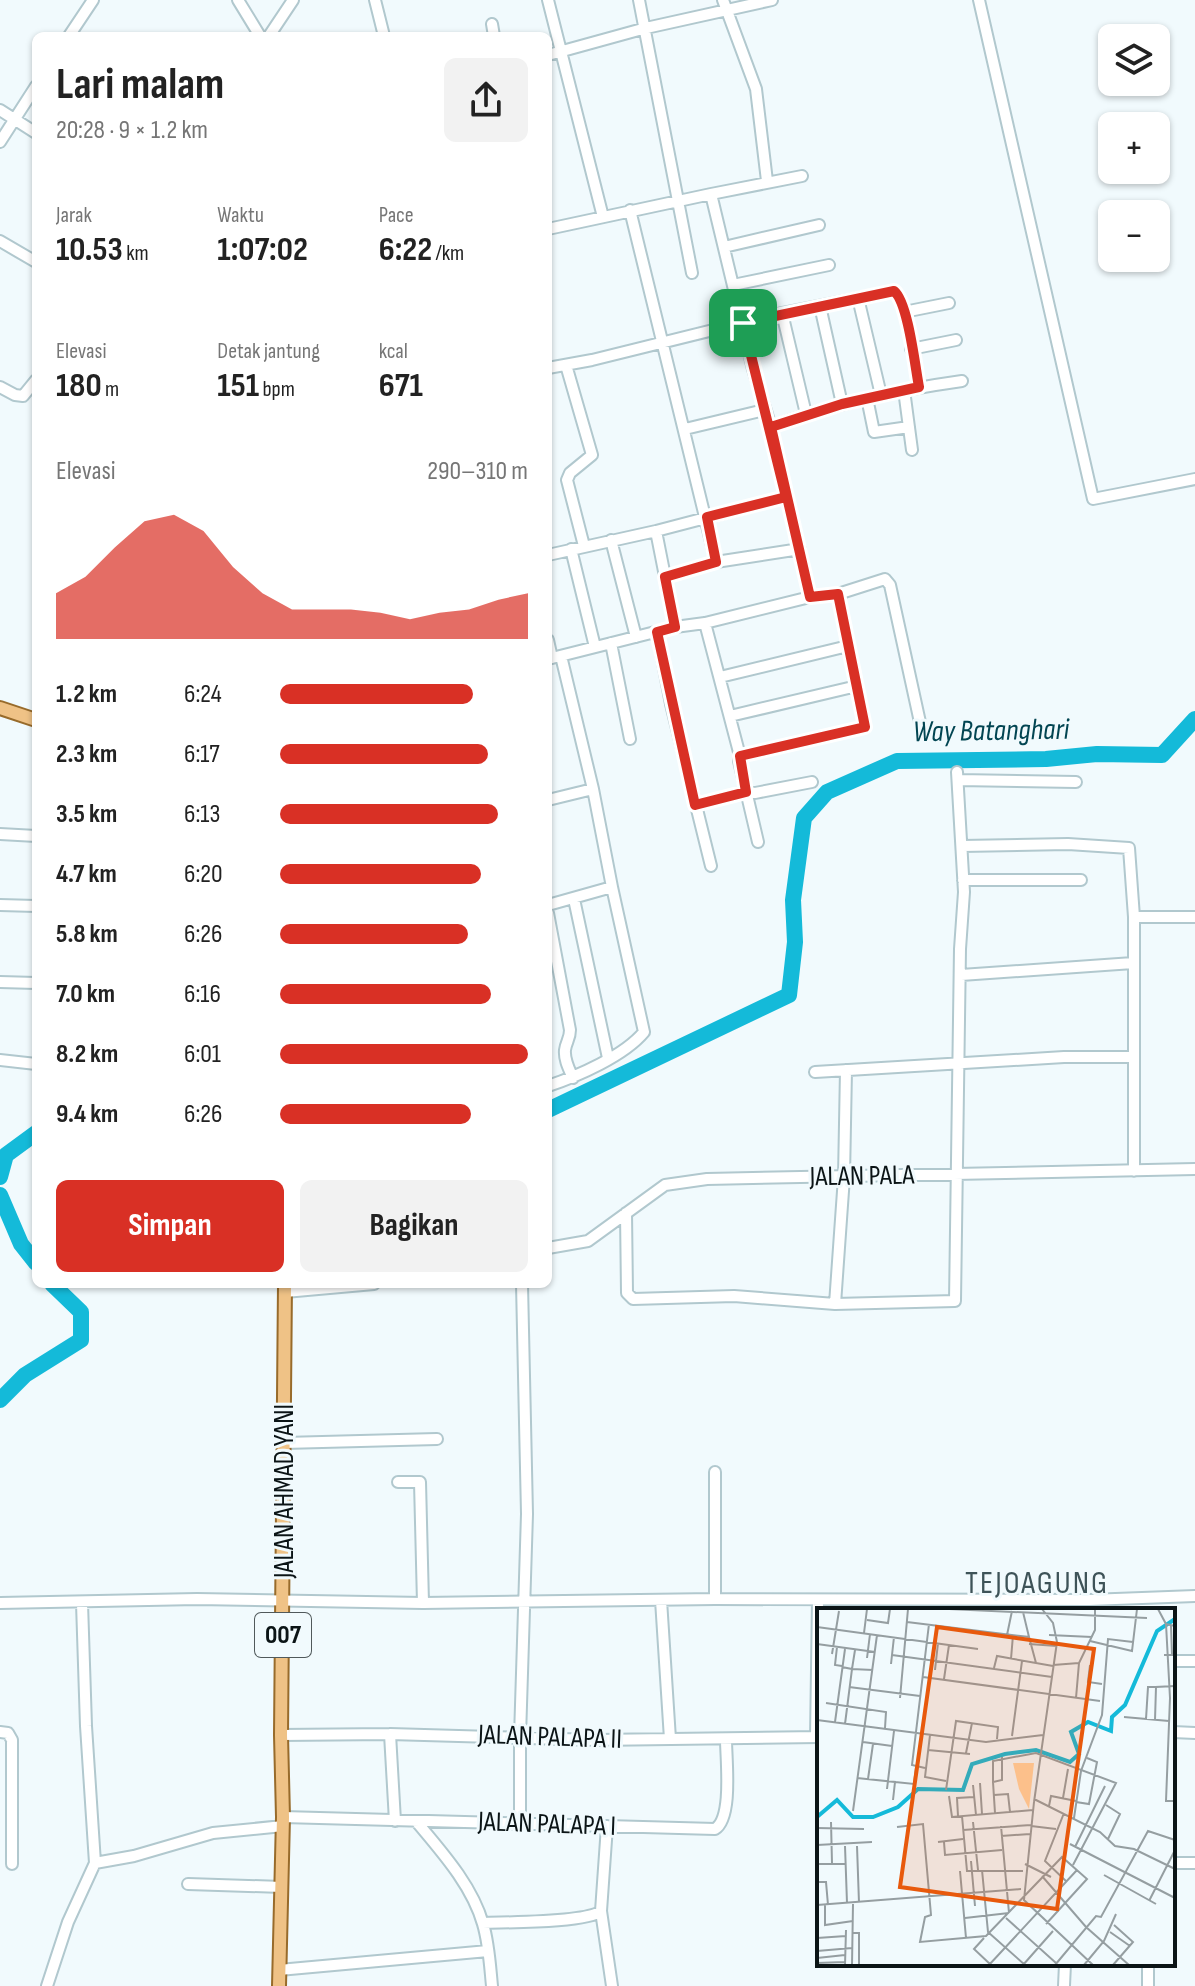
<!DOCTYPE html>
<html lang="id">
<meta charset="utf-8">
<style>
body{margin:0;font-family:"Sofia Sans Condensed",sans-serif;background:#f2f2f2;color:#222;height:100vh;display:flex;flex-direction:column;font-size:30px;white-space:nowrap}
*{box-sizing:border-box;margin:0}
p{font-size:26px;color:#767676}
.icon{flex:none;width:44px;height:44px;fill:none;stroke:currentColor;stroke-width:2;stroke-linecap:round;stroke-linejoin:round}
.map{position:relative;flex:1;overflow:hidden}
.side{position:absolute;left:32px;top:32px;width:520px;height:1256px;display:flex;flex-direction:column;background:#fff;border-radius:12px;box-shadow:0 2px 6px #0004}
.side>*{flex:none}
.fabs{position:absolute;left:1098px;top:24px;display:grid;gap:16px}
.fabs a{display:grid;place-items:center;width:72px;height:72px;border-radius:12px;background:#fff;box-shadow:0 2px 6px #0004;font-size:40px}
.pin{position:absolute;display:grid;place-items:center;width:68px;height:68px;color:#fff;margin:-34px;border-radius:16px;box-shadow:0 4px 12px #0006}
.round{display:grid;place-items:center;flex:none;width:84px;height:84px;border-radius:12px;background:#f2f2f2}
.summary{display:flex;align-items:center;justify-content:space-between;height:136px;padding:0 24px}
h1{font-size:44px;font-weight:700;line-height:60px}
.figures{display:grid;grid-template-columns:repeat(3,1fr);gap:12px;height:136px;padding:8px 24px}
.figures div{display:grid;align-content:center}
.figures b{font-size:34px;font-weight:700}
.figures small{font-size:22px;font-weight:400}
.figures p{font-size:22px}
.chart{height:224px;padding:16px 24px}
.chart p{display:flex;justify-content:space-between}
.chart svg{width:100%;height:144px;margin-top:8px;fill:#d93025;opacity:.7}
.button{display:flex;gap:16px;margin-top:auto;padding:16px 24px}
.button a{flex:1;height:92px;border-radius:12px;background:#d93025;color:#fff;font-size:32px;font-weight:700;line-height:92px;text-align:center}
.button a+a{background:#f2f2f2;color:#222}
ul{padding:0 24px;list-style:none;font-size:26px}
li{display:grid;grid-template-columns:128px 96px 1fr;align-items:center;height:60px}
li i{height:20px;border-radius:10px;background:#d93025}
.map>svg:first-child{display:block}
</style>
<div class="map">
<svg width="1195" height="1986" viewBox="0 0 1195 1986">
<rect width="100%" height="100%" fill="#f1fafd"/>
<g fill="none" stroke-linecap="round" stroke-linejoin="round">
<path stroke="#14bad9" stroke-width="16" d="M548,1110L789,995L795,942L793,900L804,818L827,792L897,761L1046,759L1097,754L1162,755L1195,719
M0,1177L6,1155L36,1133
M0,1195L21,1244L36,1263
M0,1400L25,1375L81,1340V1312L52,1284"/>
<defs>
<path id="minor" d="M238,0L260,36
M375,0L384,36
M548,0L603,217
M639,0L692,273
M723,0L756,89L767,181
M979,0L1093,499L1195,479
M492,24L494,36
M69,36L93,0
M269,36L293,0
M548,55L646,28L772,0
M0,110L36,133
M0,142L36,86
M711,194L802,176
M630,210L716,562
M548,229L711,194L753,369L771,427L810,597
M0,241L36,262
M724,247L819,225
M733,285L829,265
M858,298L881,395
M820,306L842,404
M904,312L949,303
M782,313L806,414
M911,349L956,340
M566,365L592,455L570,473L567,480L584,546
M548,368L592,360L782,313L894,291C908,302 915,366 919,387
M0,387L15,395L23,396L36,380
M904,390L912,450
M867,398L874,432L909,427
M771,427C833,404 897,390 962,381
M685,429L764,410
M656,531L675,627
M611,540L636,637
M571,549L595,647
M548,555L656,531L786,497
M665,577L716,562L800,549
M705,623L740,756L739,761L758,842
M657,632L671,704L711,866
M548,640L552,658
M611,643L630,739
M548,659L675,627L705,623L810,597L838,594L885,579L890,585L923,736
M720,677L848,646
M730,716L857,686
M740,756L865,727L838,594
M958,780L1076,782
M548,800L593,789
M695,805L746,792L755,793L812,782
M0,834L36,836
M962,846L1068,844L1129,848L1134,917V1171
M963,880H1081
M574,899L608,1058
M0,905L36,906
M548,905L612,887L593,789L561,656
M548,913L570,1030C570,1039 566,1042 565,1050C564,1060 569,1069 573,1078
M1134,917H1195
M961,975L1133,963
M0,982L36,983
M0,1060L36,1064
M815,1072L1064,1057H1134
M548,1086C578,1076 624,1056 644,1032L612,887
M626,1213L627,1293L633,1299L734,1296L835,1304L955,1301L960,949L964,892L957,772
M548,1248L588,1241L665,1185L707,1179L1195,1169
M285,1292L374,1284
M835,1304L844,1177L846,1070
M284,1443L437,1439
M398,1482H420L423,1603
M715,1599V1472
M661,1600L670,1739
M0,1603L197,1599L423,1603L715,1599L1089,1600L1195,1596
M1173,1661H1195
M0,1732L8,1733L12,1740V1864
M1173,1732L1195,1733
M390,1734L395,1821
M281,1735L390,1734L596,1740L819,1737
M816,1737L818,1600
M283,1817L715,1829C733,1818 726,1760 726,1739
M416,1821C441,1851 472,1885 483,1924C489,1944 490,1966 492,1986
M520,1824V1737L527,1514L522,1284
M607,1826L601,1911L612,1986
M95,1863L134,1856L213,1833L283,1826
M1173,1863H1195
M188,1884L282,1887
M483,1923C506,1922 586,1923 601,1911
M279,1970L488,1951
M47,1986L68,1922L95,1863L86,1726L82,1603
M1064,1986L1065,1964
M1148,1986V1964"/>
<path id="major" d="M0,708L36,720
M279,1986L283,1817L281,1735L285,1284"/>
</defs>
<use href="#minor" stroke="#b1c8ce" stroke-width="14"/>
<use href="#major" stroke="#986b2b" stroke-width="16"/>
<use href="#minor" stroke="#fff" stroke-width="10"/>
<use href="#major" stroke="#efc286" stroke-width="12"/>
</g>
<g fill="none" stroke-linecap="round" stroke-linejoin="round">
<defs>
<path id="route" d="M743,323L786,497L707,517L716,562L665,577L675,627L657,632L695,805L746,792L740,756L865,727L838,594L810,597L771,427L842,404L919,387C915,366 908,302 894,291L743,323"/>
</defs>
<use href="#route" stroke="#fff" stroke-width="16"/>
<use href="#route" stroke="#d93025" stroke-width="10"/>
</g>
<g text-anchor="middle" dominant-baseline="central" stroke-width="6" stroke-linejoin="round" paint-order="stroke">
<rect fill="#f1fafd" stroke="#50595b" stroke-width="2" x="255" y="1613" width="56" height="44" rx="6"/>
<g font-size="26" font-weight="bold" fill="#0b1416">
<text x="283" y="1635">007</text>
</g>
<g font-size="28" fill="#0b1416" stroke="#f1fafd">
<text transform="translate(862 1176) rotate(-1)">JALAN PALA</text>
<text transform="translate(284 1491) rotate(-90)">JALAN AHMAD YANI</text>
<text transform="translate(550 1737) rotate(2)">JALAN PALAPA II</text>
<text transform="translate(547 1824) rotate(2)">JALAN PALAPA I</text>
</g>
<g font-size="30" font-style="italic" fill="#024552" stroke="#f1fafd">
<text transform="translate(991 731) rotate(-1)">Way Batanghari</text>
</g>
<g font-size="32" letter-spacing="2" fill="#3e5358" stroke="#f1fafd">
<text x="1037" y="1583">TEJOAGUNG</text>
</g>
</g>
<g transform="translate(817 1608)">
<rect width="358" height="358" fill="#f1fafd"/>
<path d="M196,155H217L212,201L202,181Z" fill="#ffd3a2"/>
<path fill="none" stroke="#14bad9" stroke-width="4" d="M0,209L20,192L36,209H56L81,199L101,181L146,182L155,156L188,146L219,142L253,154L262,146L254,124L271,114L294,123L295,109L308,97L340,23L358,11"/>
<path fill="none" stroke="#959ea1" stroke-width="2" d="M132,1L330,10M341,1L349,16L358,18M206,4L212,29M50,12L71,15L73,1M90,14L212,29L219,55M349,16L353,90L349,193H358M0,19L161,41M47,25L50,1M190,27L195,3M232,27L275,29M273,33L315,43L320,1M0,36L58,44M212,36L240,38M20,39L18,57L25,58M15,46L22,3M75,47L235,69M347,47H355L354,18M50,50L53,26M194,51L196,27M74,56L77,29M236,57L262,55M273,57L271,74L285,76M25,59L35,61L38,42M177,60L180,48L236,58M118,62L121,35M106,69L283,93M127,71L132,37M32,79L103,88M83,90L91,1M259,90L262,55L278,22V1M9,95L69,104L68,120M307,109L352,113M329,111L331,79H339M0,112L169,134L226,127M338,112L339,79L358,78M18,114L28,41M28,116L35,61L56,62M113,127L108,169L129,173M195,128L205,53M46,134L75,138M111,142L153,146M149,145L155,115M108,160L95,157L112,16M40,170L78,174L76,192M51,171L56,136M78,174L97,176L99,159M176,174V153L219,145L299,175L256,257M163,175L165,206M156,177L159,207M70,181L77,123M129,182L139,113L181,119L180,131M177,187L191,186L193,204M132,188L135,209L216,202M246,190L251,161M217,191L283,224L298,238L317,241L358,261M217,194L207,292L276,357M217,194L240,34L236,15L225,1M259,194L272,196L280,154L270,150M289,197L303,206L291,231M232,198L234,188L259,193M36,203L60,27M178,205L176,174L185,172V149M247,205L228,253L250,274M141,208L140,190L157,189M145,208L150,263H206M257,210L264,163L285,107L291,31L316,34M14,214L15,255M156,214L161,262M184,218L192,305M214,218L239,221M80,219L106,216L114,307L108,309L103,334L169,328L245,249L270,271L229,316M0,220L47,221M146,222L214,217M184,228L213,226M121,234L146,231M127,234L128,247L185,242M253,236L358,290M0,237L55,234M28,238L30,295M40,238L42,295M258,239L288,178M154,253L158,298M0,256H28M208,256L234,269M165,262L171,324L208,357M143,263L149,330M287,267L339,296M225,268L269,319L312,357M0,274H9L11,297M332,293L358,242M0,297L204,281M8,297V317L36,313M148,310L192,305M189,310L239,355M293,324L313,338M35,325H42V357M0,330L29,328M167,330L157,341L174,357M0,343L35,340M0,350L28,347M0,355L28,354M28,357L29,322M35,357L36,296M172,357L260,262M206,357L236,323M238,357L279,308L284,309L331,223L358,232M267,357L287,333L299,306M296,357L316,334L297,317"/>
<path fill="#e8590c" fill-opacity="0.15" stroke="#e8590c" stroke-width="4" d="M120,19L277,41L240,301L83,279Z"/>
<rect width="358" height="358" fill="none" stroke="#0b1416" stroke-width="4"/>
</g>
</svg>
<div class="fabs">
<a><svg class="icon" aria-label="layers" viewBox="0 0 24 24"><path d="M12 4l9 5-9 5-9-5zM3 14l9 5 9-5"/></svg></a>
<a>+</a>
<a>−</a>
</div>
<div class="pin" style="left:743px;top:323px;background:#1e9e55"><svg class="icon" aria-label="arrive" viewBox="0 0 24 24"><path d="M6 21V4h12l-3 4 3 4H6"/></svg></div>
<section class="side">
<div class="summary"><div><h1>Lari malam</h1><p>20:28 · 9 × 1.2 km</p></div><a class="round"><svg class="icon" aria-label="share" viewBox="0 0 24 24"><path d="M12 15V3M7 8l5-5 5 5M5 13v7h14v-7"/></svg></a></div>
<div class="figures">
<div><p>Jarak</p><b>10.53<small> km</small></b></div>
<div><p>Waktu</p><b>1:07:02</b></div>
<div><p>Pace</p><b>6:22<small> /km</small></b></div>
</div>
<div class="figures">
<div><p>Elevasi</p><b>180<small> m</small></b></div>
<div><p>Detak jantung</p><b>151<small> bpm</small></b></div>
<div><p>kcal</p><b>671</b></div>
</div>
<div class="chart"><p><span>Elevasi</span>290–310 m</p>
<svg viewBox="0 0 160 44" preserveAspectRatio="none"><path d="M0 44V30L10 25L20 16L30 8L40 6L50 11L60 22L70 30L80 35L90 35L100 35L110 36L120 38L130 36L140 35L150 32L160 30V44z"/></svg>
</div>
<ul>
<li><b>1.2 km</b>6:24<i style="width:78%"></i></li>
<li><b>2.3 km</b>6:17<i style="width:84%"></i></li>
<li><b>3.5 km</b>6:13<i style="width:88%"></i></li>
<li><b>4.7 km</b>6:20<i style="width:81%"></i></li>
<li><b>5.8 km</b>6:26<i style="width:76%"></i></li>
<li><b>7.0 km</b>6:16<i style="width:85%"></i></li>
<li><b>8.2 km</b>6:01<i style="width:100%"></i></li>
<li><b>9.4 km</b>6:26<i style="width:77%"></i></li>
</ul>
<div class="button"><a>Simpan</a><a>Bagikan</a></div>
</section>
</div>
